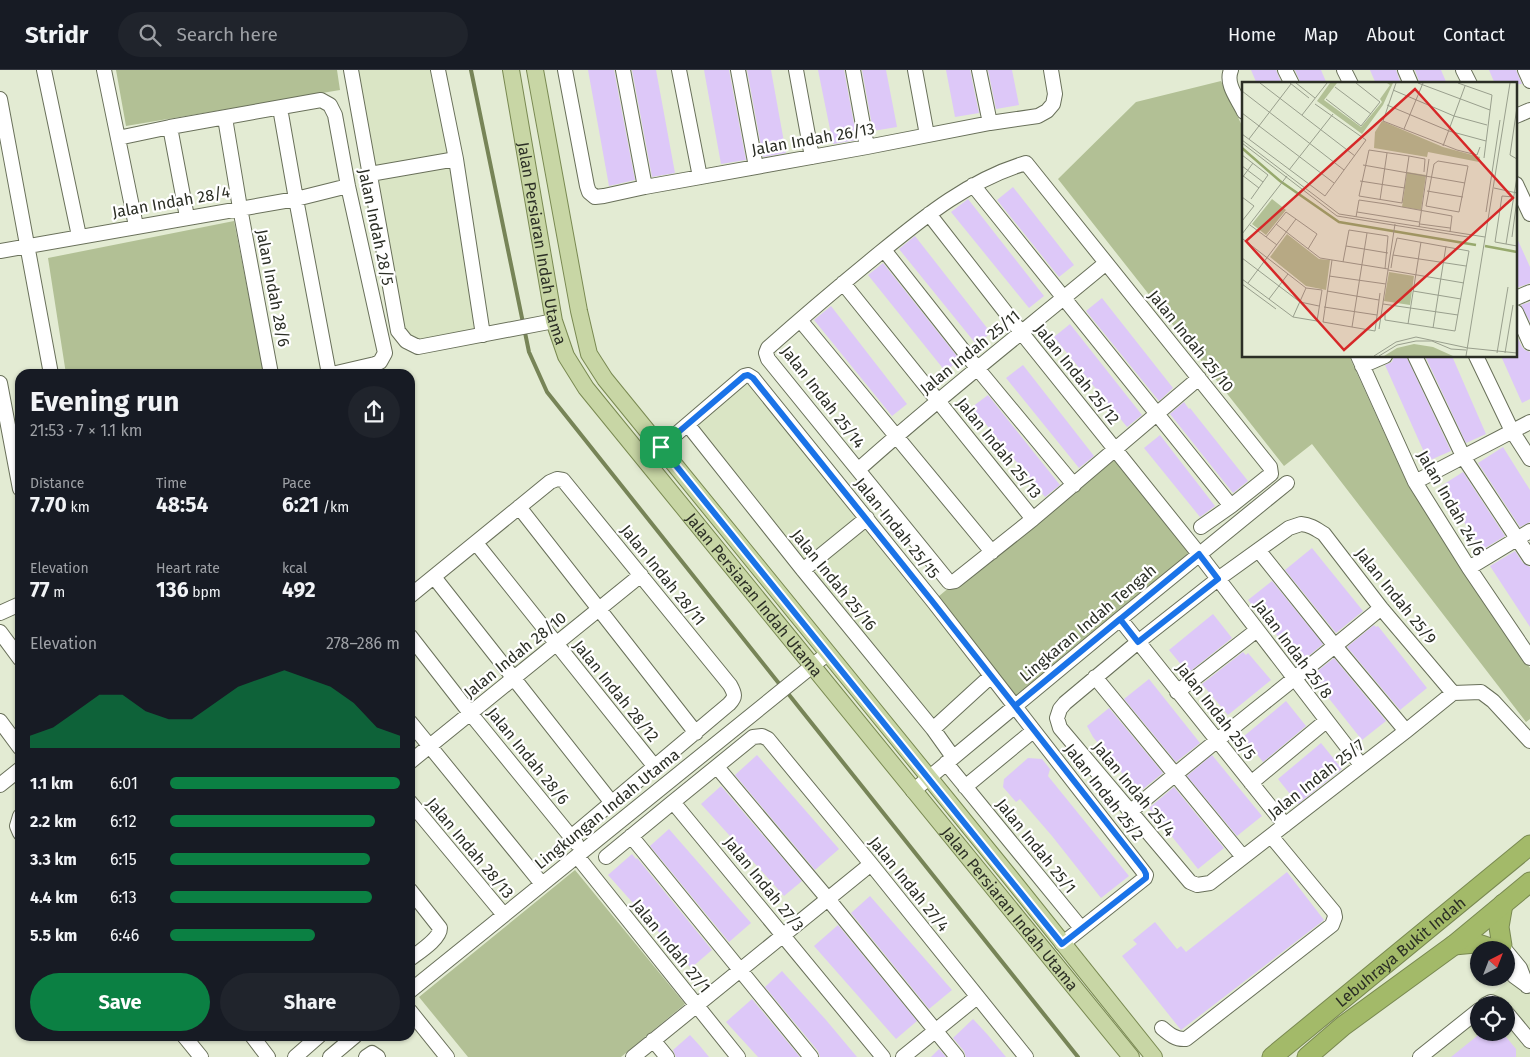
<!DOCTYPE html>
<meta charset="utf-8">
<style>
body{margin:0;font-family:"Fira Sans",sans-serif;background:#20242c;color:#f1f3f6;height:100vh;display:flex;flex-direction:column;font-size:19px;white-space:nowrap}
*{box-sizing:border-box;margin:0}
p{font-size:16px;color:#9ea1a6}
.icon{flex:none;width:28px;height:28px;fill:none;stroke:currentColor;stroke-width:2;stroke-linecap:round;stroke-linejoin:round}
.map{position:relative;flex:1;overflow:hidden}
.panel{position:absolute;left:15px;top:299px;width:400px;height:672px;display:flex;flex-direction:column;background:#171b24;border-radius:15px;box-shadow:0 1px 4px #0004}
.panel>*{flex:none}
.needle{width:32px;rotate:42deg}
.fabs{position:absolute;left:1470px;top:871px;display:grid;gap:10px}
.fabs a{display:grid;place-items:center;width:45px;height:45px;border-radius:50%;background:#171b24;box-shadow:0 1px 4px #0004;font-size:25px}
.pin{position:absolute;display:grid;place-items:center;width:42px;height:42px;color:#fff;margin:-21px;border-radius:10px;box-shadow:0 2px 8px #0006}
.round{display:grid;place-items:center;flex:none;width:52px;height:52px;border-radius:26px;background:#20242c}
.head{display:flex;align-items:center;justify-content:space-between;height:85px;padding:0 15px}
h1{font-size:28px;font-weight:700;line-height:38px}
.figures{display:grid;grid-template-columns:repeat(3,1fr);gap:8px;height:85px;padding:5px 15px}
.figures div{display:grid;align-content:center}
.figures b{font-size:21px;font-weight:700}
.figures small{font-size:14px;font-weight:400}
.figures p{font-size:14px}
.chart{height:140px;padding:10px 15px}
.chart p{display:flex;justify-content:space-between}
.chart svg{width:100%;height:90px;margin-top:5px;fill:#0b8043;opacity:.7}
.button{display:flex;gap:10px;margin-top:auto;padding:10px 15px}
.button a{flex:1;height:58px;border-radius:30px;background:#0b8043;color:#fff;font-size:20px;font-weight:700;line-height:58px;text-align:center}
.button a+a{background:#20242c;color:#f1f3f6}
ul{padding:0 15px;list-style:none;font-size:16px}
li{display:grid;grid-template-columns:80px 60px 1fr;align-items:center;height:38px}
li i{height:12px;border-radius:6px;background:#0b8043}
header{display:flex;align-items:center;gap:30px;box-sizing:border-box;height:70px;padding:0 25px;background:#171b24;border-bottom:1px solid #363941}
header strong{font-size:24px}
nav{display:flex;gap:28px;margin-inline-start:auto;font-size:18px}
.search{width:350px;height:45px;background:#20242c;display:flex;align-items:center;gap:12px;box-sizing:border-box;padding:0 18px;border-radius:28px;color:#9ea1a6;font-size:19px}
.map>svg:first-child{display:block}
</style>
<header>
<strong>Stridr</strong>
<div class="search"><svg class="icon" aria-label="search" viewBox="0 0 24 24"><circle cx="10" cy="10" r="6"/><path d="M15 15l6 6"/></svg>Search here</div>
<nav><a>Home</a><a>Map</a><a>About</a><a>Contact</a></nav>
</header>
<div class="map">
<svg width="1530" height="987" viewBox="0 0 1530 987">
<rect width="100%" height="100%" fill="#e3ebd3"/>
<path fill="#dae5c5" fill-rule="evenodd" d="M354,0H435L480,262L419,274L401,259Z
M748,309L985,605L933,652L694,355Z
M1530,893V987H1413L1502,916ZM1479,935H1506V962H1479Z"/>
<path fill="#b2c095" d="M116,0H337L340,20L126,56Z
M1221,11L1244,60V286H1349L1409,417L1530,598V649L1526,652L1312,374L1284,396L1058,109L1136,32Z
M234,151L264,304H66L48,188Z
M1116,380L1199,484L1015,636L933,531Z
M575,800L685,934L621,987H468L419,927Z"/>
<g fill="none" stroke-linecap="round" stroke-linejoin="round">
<path stroke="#778457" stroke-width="4" d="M471,0L529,282L547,322L781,616
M786,621L1078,987"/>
</g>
<path fill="#ddc8f8" d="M588,0H614L635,110L609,116Z
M632,0H656L675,103L652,107Z
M704,0H729L746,90L721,94Z
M747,0H771L786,83L763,87Z
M818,0H844L857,70L833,74Z
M862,0H886L897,57L873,61Z
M946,0H970L979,43L955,47Z
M988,0H1012L1019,35L996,39Z
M1251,0H1276L1282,14H1257Z
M1295,0H1321L1327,14H1301Z
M1370,0H1396L1401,14H1376Z
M1415,0H1441L1447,14H1420Z
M1489,0H1516L1522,14H1495Z
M1013,117L1074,195L1059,207L997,130Z
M968,129L1044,226L1029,238L951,142Z
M915,166L991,263L976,274L899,179Z
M1516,166L1530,197V213L1516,218Z
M883,193L960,290L945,301L868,205Z
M1102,228L1173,318L1159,331L1086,241Z
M1530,232V252L1521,235Z
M831,236L907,334L892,346L814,250Z
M1070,254L1142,345L1127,357L1054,267Z
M1516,264L1522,277L1525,280L1530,282V329L1522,333L1501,286H1516Z
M1394,286H1406L1451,381L1428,391L1385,295L1392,292Z
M1425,286H1452L1486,364L1466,373Z
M1023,295L1094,386L1079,398L1006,308Z
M988,325L1060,415L1045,427L972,337Z
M1184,332L1189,339L1190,338L1248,411L1233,423L1170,344Z
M1160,365L1215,436L1200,447L1144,378Z
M1503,377L1530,420V452L1520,457L1478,393Z
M1463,402L1505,466L1482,480L1441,416Z
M1312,478L1363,541L1336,563L1285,500Z
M1515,481L1523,493L1530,497V557L1490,496Z
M1272,511L1323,574L1300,593L1248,530Z
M1213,544L1232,568L1188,603L1169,580Z
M1374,555L1376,557L1378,556L1427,618L1400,640L1347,577Z
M1243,582L1246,585L1248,583L1271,610L1228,645L1202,614Z
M1334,588L1386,651L1362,670L1311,606Z
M1149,609L1200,673L1176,692L1124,629Z
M1286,631L1306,656L1263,692L1243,667Z
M1109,638L1163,703L1138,723L1093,667L1087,656Z
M1321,673L1342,699L1298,734L1278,709Z
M757,685L839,779L815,800L735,705Z
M1212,685L1262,746L1237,766L1187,706Z
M1028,688L1042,689L1050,699L1048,706L1129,806L1101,828L1052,766L1020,729L1016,732L1003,717L1004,709Z
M721,716L802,811L784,826L701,734Z
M1174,717L1224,778L1198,799L1149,738Z
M669,759L751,853L729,872L650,776Z
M632,784L636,789L637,788L712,880L691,898L608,805Z
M1287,802L1324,850L1181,960L1122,886L1137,874L1133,870L1155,852L1177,879L1181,876L1186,882Z
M870,826L952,920L929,939L851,843Z
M838,855L917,951L896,969L814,876Z
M782,901L826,950L857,987H820L818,981L765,917Z
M752,929L800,987H758L726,952Z
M973,949L987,964L1006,987H966L964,981L953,968Z
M1482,962H1502L1516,979V987H1451Z
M690,965L700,976L709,987H676L673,980Z
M939,979L946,987H931Z"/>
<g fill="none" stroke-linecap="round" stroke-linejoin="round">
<defs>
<path id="minor" d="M44,0L79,166
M104,0L136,156
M351,0L398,261L406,271L418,277L554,251
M438,0L456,89L483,265
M565,0L587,116L589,122L595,127L604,126L645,117L867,77L990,53L1038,46L1047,41L1053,34L1055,24L1051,0
M623,0L645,117
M679,0L700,107
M738,0L756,97
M796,0L812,87
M853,0L867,77
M915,0L927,65
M979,0L990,53
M1231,0C1225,14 1238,29 1244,42
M1285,0L1292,14
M1344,0L1351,14
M1405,0L1411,14
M1463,0L1470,14
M1525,0L1530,11
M0,29L51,304
M280,38L296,129L329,304
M1516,46L1530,40
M225,48L240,138L271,304
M170,57L187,147
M118,68L170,57L321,30L330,35L335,45L348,116L385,283L380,292L375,294L332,304
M370,104L456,89
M1516,114L1530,144
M973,115L1231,436
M929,144L1021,262L1199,484L1361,695
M884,180L977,298L1074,415
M0,181L296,129L348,116
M843,213L1033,449
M1516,228L1530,222
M1516,242L1530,273
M800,250L992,482
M1358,286L1415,412L1469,498L1530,588
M1415,286L1464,388L1530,488
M1476,286L1512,361L1530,389
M1362,296L1385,286
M1199,308L1033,449L955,511L949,512L768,289L766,283L768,278C805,245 843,213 881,182C925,146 971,109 1026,93L1270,397L1271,404L1231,436L1201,457
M0,313L20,419
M688,355L803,500L933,659L953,687
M661,377L744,306L748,305L753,308L933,531L1146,805L1145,808L1062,874
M858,400C938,328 1023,262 1106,193
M1415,412L1530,352
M519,437L696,663
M1301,454C1311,455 1316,459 1324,464L1381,538L1453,623L1406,661L1210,813L1197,815L1190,812L1060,658L1057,648L1060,639L1065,633L1138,572L1218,509L1289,458Z
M476,473L655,697
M1259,481L1335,576L1406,661
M1469,498L1530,461
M803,500L867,448
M434,507L612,733
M410,526L550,412L557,409L563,410L730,615C735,624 736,627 729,634L572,766
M0,543L20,534
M1120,549L1285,755
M0,562L20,589
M410,566L470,643L576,773
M1095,607L1243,787
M1177,622L1257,560
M1453,623L1481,622L1493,631L1530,671
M0,651L20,678
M410,652L542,814
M933,659L991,606
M410,692L641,505
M946,693L1081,858
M717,697L828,829L957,987
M1251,713L1326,651
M0,715L20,699
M965,717L1033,661
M913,721L1120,549L1287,413
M410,732L504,845
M673,732L753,667L762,666L768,669L871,794L1026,987
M1131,741C1213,672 1298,607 1381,538
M20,746L17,756L20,763
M631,766L811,987
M577,786L738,987
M606,787L673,732L883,987
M410,820L440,858C440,869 419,882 410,889
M1506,881L1520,898L1527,916
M1506,897L1514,906L1525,914
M410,921L827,584
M1485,935L1491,932L1499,935
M410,941L447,987
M1506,942L1530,971
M1162,958C1169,964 1176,970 1186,969L1332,855L1335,847L1334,842L1271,766
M184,966L201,987
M252,966L268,987
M653,970L667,987
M295,987L319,966
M330,987L355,966
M366,987L372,983L378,987
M633,987L871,794
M903,987L977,927
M1420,987L1479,940"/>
<g id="major">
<path id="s1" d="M511,0L554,251L566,286L586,318L1131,987"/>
<path d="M535,0L579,241L589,284L605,309L1010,807L1154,987"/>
</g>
<g id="highway">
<path d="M1454,875L1475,873L1490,878"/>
<path d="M1502,876L1499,857L1503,834"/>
<path id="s2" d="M1272,987L1530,775"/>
<path d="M1307,987L1343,956L1454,875L1530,812"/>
</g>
</defs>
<use href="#minor" stroke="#69705a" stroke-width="16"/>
<use href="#major" stroke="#798951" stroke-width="18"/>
<use href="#highway" stroke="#798951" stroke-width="21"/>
<use href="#minor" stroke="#fff" stroke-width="14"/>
<use href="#major" stroke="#c8d6a5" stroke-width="16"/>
<use href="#highway" stroke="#a3ba69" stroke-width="19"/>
</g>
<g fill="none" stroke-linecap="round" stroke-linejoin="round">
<defs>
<path id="route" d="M661,377L1062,874L1146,808V804L1144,800L1015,636L1199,484L1218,509L1138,572L1120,549L1015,636L932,531L753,308L748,305L744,306L661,377"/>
</defs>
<use href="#route" stroke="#fff" stroke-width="10"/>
<use href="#route" stroke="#1a73e8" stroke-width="6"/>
</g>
<g text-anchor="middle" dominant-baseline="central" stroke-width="4.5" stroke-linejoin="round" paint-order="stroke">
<g font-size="16" fill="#2b2e25" stroke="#fff">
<text transform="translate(813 69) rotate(-10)">Jalan Indah 26/13</text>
<text transform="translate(171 132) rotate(-10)">Jalan Indah 28/4</text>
<text transform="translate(376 157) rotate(78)">Jalan Indah 28/5</text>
<text stroke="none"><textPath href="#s1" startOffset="176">Jalan Persiaran Indah Utama</textPath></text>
<text transform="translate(273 218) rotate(79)">Jalan Indah 28/6</text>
<text transform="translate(1191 271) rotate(51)">Jalan Indah 25/10</text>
<text transform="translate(970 282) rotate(-39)">Jalan Indah 25/11</text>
<text transform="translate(1077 304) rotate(51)">Jalan Indah 25/12</text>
<text transform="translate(823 327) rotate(52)">Jalan Indah 25/14</text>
<text transform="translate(999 378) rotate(51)">Jalan Indah 25/13</text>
<text transform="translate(1451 433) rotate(60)">Jalan Indah 24/6</text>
<text transform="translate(897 458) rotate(51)">Jalan Indah 25/15</text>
<text transform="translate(663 505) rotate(51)">Jalan Indah 28/11</text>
<text transform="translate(834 510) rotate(51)">Jalan Indah 25/16</text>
<text stroke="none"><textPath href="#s1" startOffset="596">Jalan Persiaran Indah Utama</textPath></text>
<text transform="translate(1396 526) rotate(51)">Jalan Indah 25/9</text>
<text transform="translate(1088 553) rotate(-40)">Lingkaran Indah Tengah</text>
<text transform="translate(1293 579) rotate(53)">Jalan Indah 25/8</text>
<text transform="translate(515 585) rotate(-39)">Jalan Indah 28/10</text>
<text transform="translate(616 621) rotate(51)">Jalan Indah 28/12</text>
<text transform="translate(1216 641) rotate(52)">Jalan Indah 25/5</text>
<text transform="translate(528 686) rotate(51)">Jalan Indah 28/6</text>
<text transform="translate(1316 709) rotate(-38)">Jalan Indah 25/7</text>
<text transform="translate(1134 719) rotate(50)">Jalan Indah 25/4</text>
<text transform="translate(1104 722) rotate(52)">Jalan Indah 25/2</text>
<text transform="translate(607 739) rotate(-39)">Lingkungan Indah Utama</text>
<text transform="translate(1036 776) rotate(51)">Jalan Indah 25/1</text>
<text transform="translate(470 778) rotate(50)">Jalan Indah 28/13</text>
<text transform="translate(764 814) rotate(51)">Jalan Indah 27/3</text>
<text transform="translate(909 814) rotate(51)">Jalan Indah 27/4</text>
<text stroke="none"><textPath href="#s1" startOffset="1001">Jalan Persiaran Indah Utama</textPath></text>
<text transform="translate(671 876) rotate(51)">Jalan Indah 27/1</text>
<text stroke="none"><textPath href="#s2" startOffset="166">Lebuhraya Bukit Indah</textPath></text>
</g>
</g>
<g transform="translate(1242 12)">
<rect width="275" height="275" fill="#e3ebd3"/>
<path d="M88,1H95L82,18L119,45L140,20L138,17L148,3L145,1H151L141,23L120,52L75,19ZM140,39L201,65L238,75L237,80L186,70L185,75L132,66L133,50ZM165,90L184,93L179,128L160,125ZM30,117L44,128L24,153L10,142ZM45,152L77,177L88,178L84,208L64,204L28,175ZM147,190L172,194L168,223L142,219ZM172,262L191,265L211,274H142L155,266Z" fill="#b2c095"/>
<path fill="none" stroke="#97a96d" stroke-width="2.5" d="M0,66L38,99L97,140L234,163M243,164L275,170"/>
<path fill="none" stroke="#999f8d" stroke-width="1" d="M18,1L113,74M48,1L67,16M54,1L73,16M154,1L141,39L215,68L235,73L238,65M176,1L248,28M216,1L250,13L242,76M93,5L129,32M151,8L212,34L245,43M0,9L102,88M84,17L119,44L138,20L114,1M145,23L207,49L244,59M275,25L268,73L275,77M0,31L92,101M60,33L85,1M162,47L181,1M0,52L83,114L124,58L73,22M7,57L49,2M0,58L97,132L243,155M0,61L95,134L226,155M201,64L223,4M0,73L26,93L9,117M167,74L160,121L117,114L127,68L167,74L183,77L182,90M196,79L226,84L217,130L184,124L192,82ZM121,83L223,101M0,84L21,100M47,88L91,32M0,93L17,106M0,96L11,81M118,99L163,106M252,106L275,111M185,109L221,115M0,115L12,124L0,139M272,115L260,114L253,160L275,164M138,118L145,71M115,130L177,140M244,130L258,38M114,135L117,118L144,122L210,134L208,150M34,142L78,176L146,187M178,142L208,146M8,143L35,163M177,145L187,77M0,152L45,94M24,155L44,130L75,152L66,167M270,155L275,117M264,162L275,95M104,164L146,171M0,176L58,220L77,224M90,178L81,240L133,249L138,211M101,180L107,148L146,154L143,187M149,186L151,173L224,184M146,188L222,201M87,194L144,202M0,197L51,235L75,239L80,208L64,206L1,157M6,201L54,137M0,202L34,227M85,209L137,218M171,209L219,217M27,217L46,192M141,222L216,233M82,225L135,233M143,230V238L213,249L227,169L155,156L151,173M51,235L64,206M166,242L179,160M110,245L125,151M191,246L204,164M137,247L153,142M226,266L275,271M255,271L266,205M263,271L271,223M132,274L154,260L174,255L226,266M137,274L155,263L174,259H190L209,267L224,268M224,274L268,1"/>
<path fill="#d62828" fill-opacity="0.15" stroke="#d62828" stroke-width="2.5" d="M173,7L271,116L102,268L4,159Z"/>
<rect width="275" height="275" fill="none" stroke="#2b2e25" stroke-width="2.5"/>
</g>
</svg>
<div class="fabs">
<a><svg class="needle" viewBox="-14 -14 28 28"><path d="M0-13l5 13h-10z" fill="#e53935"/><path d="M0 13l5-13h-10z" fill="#9ea1a6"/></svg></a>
<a><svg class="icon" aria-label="locate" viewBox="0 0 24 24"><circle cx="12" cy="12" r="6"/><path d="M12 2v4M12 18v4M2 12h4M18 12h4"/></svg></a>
</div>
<div class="pin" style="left:661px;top:377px;background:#1e9e55"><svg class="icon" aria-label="arrive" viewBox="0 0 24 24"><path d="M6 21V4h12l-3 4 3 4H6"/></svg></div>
<section class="panel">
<div class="head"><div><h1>Evening run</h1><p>21:53 · 7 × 1.1 km</p></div><a class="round"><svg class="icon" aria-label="share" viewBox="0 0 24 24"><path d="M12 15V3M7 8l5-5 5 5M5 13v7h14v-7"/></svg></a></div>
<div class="figures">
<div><p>Distance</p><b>7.70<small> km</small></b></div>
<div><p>Time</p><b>48:54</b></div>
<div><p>Pace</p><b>6:21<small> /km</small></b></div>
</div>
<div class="figures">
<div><p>Elevation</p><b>77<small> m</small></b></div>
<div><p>Heart rate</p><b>136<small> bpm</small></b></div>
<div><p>kcal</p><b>492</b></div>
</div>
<div class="chart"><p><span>Elevation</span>278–286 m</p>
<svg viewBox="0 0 160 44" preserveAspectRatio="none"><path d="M0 44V38L10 34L20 26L30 18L40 18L50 26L60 30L70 30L80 22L90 14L100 10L110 6L120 10L130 14L140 22L150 34L160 38V44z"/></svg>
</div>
<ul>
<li><b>1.1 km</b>6:01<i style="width:100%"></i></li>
<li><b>2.2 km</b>6:12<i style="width:89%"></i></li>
<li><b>3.3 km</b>6:15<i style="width:87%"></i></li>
<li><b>4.4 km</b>6:13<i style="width:88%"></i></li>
<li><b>5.5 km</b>6:46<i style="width:63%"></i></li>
</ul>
<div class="button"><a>Save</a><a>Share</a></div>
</section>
</div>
